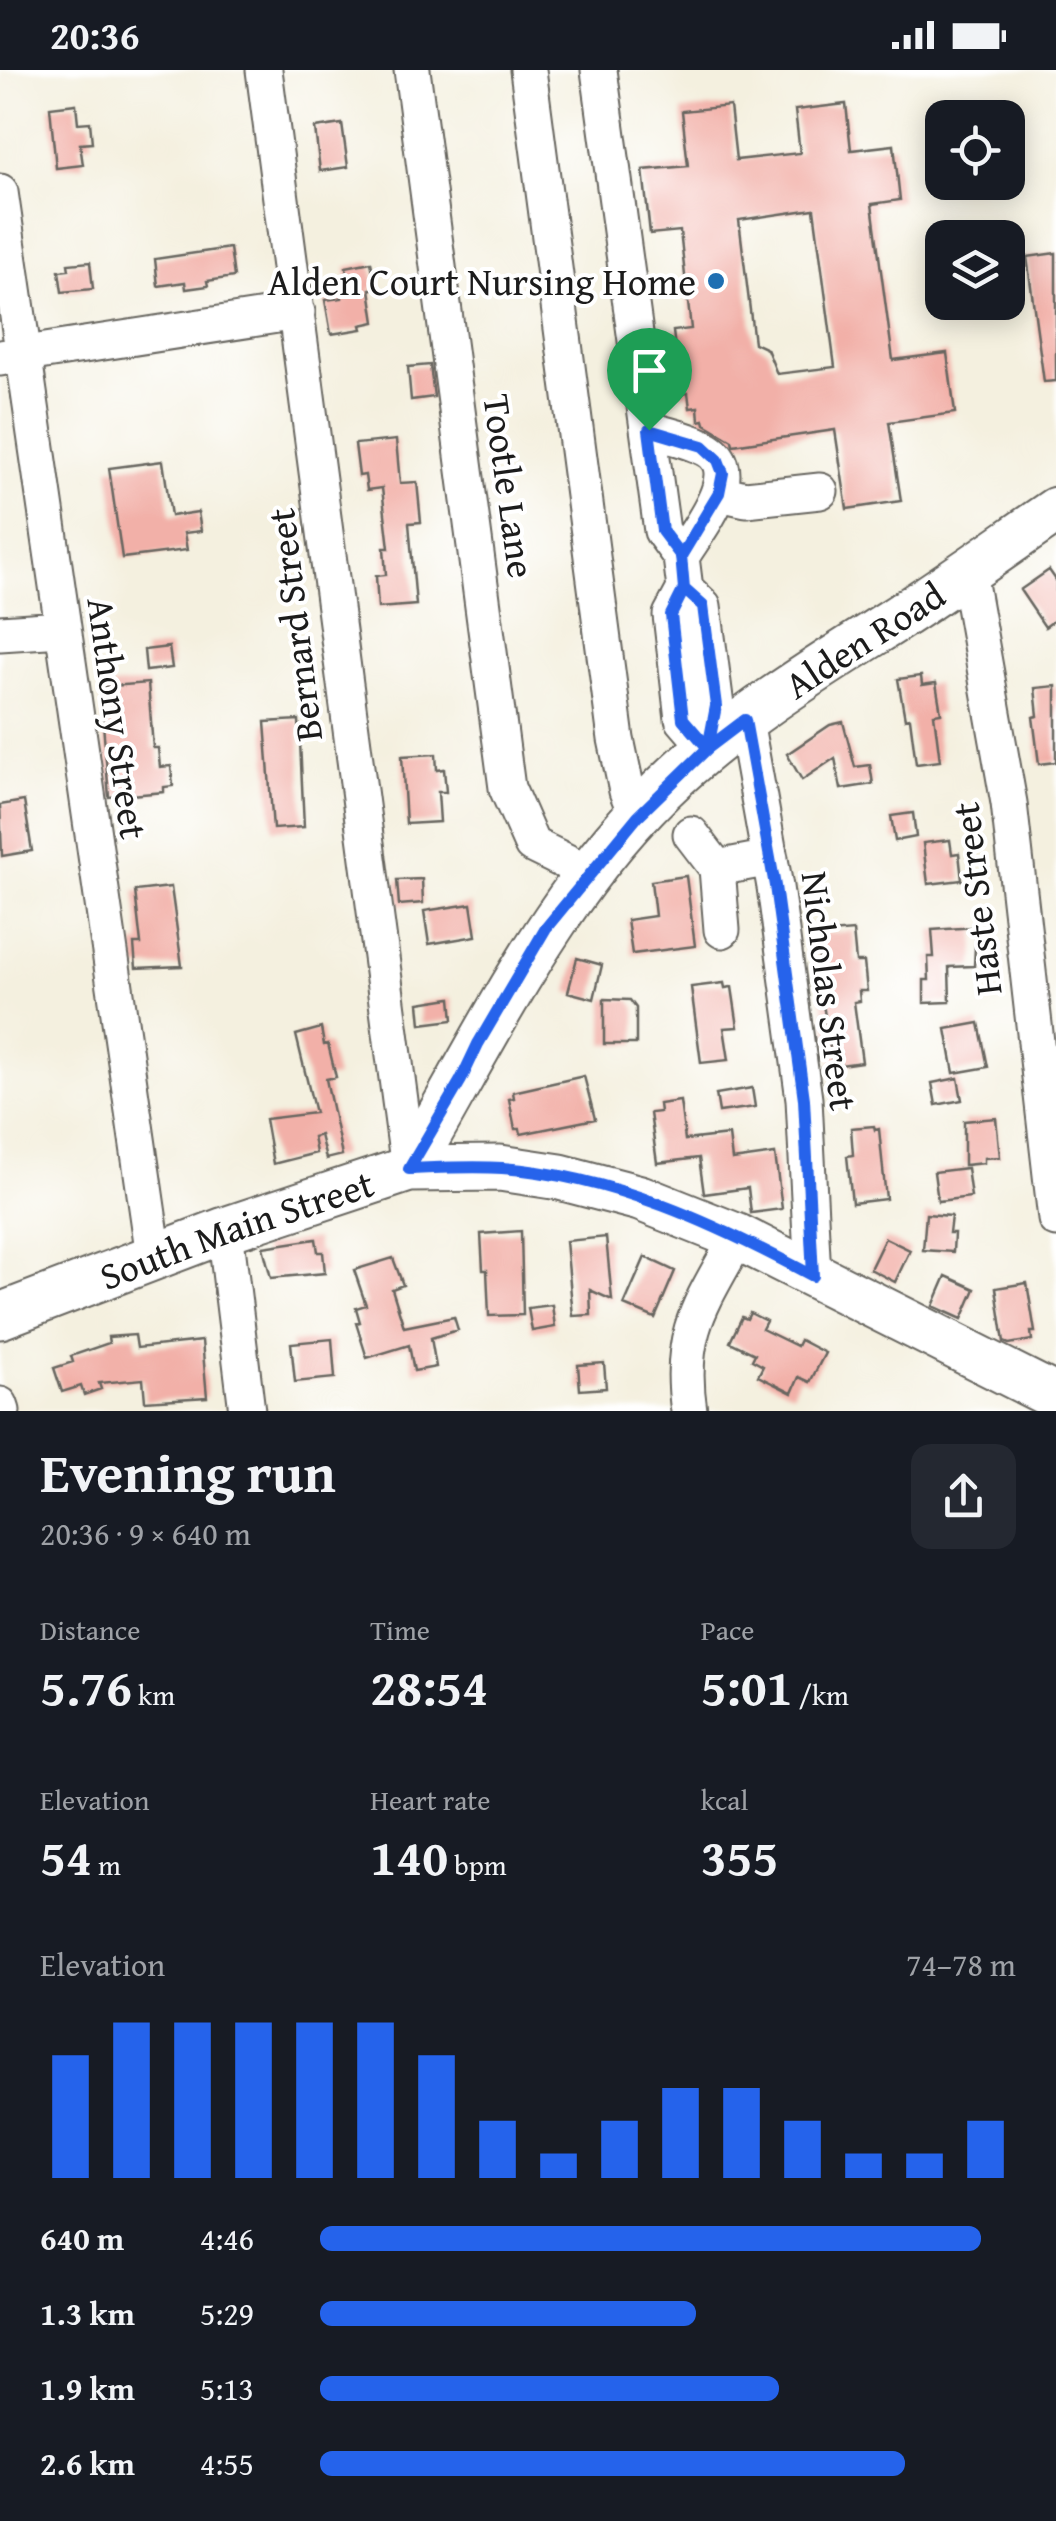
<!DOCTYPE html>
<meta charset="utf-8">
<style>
body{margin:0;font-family:"Gentium Book Plus",serif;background:#242831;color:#f1f3f6;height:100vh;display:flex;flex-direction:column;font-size:38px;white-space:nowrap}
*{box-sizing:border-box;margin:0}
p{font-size:32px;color:#9ea1a6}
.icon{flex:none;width:55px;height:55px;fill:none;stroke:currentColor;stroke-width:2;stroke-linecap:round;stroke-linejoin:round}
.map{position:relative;height:1341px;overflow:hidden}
.panel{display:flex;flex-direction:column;background:#171b24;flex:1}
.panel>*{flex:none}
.buttons{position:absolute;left:925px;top:30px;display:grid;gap:20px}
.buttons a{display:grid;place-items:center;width:100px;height:100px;border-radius:20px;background:#171b24;box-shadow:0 5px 25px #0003;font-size:50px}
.pin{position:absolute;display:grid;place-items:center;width:85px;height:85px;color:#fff;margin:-102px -42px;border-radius:50% 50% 50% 0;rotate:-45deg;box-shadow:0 0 10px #0007}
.pin .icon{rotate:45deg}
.round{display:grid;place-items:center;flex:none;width:105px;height:105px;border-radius:20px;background:#242831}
.head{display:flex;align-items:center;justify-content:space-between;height:170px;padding:0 40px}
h1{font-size:55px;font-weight:800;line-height:75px}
.stats{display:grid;grid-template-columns:repeat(3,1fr);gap:15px;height:170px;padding:10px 40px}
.stats div{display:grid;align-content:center}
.stats b{font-size:50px;font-weight:800}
.stats small{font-size:28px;font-weight:400}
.stats p{font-size:28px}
.chart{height:280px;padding:20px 40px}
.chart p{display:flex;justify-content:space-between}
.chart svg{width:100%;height:180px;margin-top:10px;stroke:#2563eb;stroke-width:6}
ul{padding:0 40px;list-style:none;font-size:32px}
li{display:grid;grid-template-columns:160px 120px 1fr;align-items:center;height:75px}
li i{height:25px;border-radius:12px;background:#2563eb}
.status{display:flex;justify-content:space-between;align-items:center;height:70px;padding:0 50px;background:#171b24;direction:ltr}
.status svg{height:28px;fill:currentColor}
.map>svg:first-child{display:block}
</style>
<div class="status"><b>20:36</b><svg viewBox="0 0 49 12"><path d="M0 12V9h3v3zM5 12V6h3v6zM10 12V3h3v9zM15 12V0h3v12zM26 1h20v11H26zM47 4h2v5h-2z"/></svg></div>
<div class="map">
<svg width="1056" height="1341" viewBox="0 0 1056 1341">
<rect width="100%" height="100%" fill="#fff"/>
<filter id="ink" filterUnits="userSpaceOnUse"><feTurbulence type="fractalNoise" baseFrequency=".01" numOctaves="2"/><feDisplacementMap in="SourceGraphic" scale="20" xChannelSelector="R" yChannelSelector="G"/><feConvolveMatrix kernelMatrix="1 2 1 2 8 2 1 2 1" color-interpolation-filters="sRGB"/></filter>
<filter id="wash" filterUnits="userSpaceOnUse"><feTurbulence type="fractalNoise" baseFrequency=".0048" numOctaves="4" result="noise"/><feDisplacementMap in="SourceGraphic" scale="40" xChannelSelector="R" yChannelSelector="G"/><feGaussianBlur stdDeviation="2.25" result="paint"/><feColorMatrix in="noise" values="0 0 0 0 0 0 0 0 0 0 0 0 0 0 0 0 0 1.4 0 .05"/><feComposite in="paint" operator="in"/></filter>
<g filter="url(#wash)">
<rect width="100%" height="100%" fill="#f4f0df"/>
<g id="blocks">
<path fill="#f2b0a8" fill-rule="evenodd" d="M76,34L78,53L90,52L92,73L80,74L83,95L56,98L50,37Z
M846,34L851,80L894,75L900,130L872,134L893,290L947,283L955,343L889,352L901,431L847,439L835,360L733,375L732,370L705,354L704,350L699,351L698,337L690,338L688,323L680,324L673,261L691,259L680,161L650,164L643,100L688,96L682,41L730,36L736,90L800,83L795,40ZM814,139L835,297L777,304L767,279L754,273L739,150Z
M342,54L348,97L320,101L315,58Z
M230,178L234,207L207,211L208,216L186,219L185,212L158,216L155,189Z
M1056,183V311L1044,312L1027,187Z
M90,192L93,219L62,222L59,201L69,200L68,194Z
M371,192L376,218L370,219L375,252L361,255L362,259L331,264L325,230L342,228L341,222L349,221L346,197Z
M430,295L434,327L411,330L408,297Z
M396,370L400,413L417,412L421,452L409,453L416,535L378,538L376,506L386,505L384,478H389L382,418L367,420L365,405L359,406L355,374Z
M163,391L171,446L198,442L201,461L184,463L187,480L122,488L109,398Z
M1049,500L1056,510V549L1045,557L1020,520Z
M169,577L172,598L146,601L144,580Z
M921,606L922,615L936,613L941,643L934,644L940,691L916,694L910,648L905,649L898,609Z
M148,613L153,678H158L160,697L171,696L173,716L164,717V722L109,727L100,617Z
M1056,616V692L1039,694L1033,647L1038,646L1035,618Z
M299,650L304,757L273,759L265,652Z
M843,652L855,697L870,695L873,714L841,719L835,688L802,710L787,684L830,655Z
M436,684L437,700L444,699L446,722H438L440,752L406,754L402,686Z
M24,731L32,781L2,786L0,735Z
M913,743L916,767L895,771L891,746Z
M950,770L952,784L959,783L962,810L928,814L923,773Z
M686,806L695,876L632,884L627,850L655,846L651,811Z
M422,809L423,833L399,835L397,810Z
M171,817L182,896L136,898L134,874H141L135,821Z
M471,834L476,866L429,874L424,841Z
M976,857L974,896L949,897L950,932L924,933V910H929L928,887H934L932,860Z
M853,861L856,892H864L867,921H859L860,931L854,932L862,992L833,996L823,934L817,864Z
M577,888L602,895L594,929L568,922Z
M724,913L725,918L732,917L738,957L724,958L729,990L701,993L691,917Z
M451,928L453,950L421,954L419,933Z
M604,929L630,930L636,938V974H604Z
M979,953L988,997L954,1003L946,959Z
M321,958L324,975L328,974L336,1007L326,1009L342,1085L326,1089L320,1065L313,1067L316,1083L273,1094L265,1049L315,1043L296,965Z
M584,1006L595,1049L521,1064L520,1059H515L509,1029L514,1028L513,1022Z
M958,1008L962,1030L936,1035L932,1013Z
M752,1018L755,1037L719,1042L716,1024Z
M680,1031L685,1070L729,1065L732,1090L775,1084L782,1139L751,1143L748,1118L704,1124L699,1088L657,1093L650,1043L660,1042L659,1034Z
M996,1048L1000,1087L984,1088V1093L964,1095V1051Z
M874,1056L875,1060L879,1059L886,1129L852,1133L847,1086L853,1085L851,1058Z
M967,1098L971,1127L938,1131L934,1102Z
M926,1144L951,1146L949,1163H954L953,1182L923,1180Z
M521,1161L523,1245L489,1246L487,1200H483L481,1164Z
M606,1167L612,1230L590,1220L591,1245L573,1246L566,1171Z
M885,1168L910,1180L895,1212L870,1199Z
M316,1169L318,1182H323L325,1203L271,1208L263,1177Z
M645,1187L675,1201L655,1248L624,1235Z
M393,1188L403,1215L392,1219L404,1257L454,1247L458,1260L431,1268L436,1297L414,1301L409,1275L367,1288L356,1253L360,1252L356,1238L366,1235L354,1200Z
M946,1206L975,1219L962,1249L933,1236Z
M1027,1213L1035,1262H1031L1032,1270L1009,1274L1004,1272L996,1218Z
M552,1235L555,1257L532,1261L528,1238Z
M750,1243L766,1251L762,1259L797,1276L800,1270L825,1283L810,1312L799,1307L792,1323L758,1306L763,1296L752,1290L755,1284L730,1272L742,1247L747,1249Z
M135,1265L137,1278L202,1271L207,1327L145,1331L143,1309L99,1313L101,1319L84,1325L81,1316L62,1322L54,1298L73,1292L71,1286L109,1273L108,1267Z
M332,1269L335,1308L295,1312L291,1273Z
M604,1293L606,1318L580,1320L578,1295Z"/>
</g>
</g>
<g filter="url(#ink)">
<use href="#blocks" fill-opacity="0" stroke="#686660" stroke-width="2.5"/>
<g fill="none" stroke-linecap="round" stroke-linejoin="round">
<defs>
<path id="minor" d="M264,0L409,1099
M412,0L507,718L532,775L589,803
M528,0L616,669L627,721L637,746
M599,0L662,461L681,487L685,519L671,545L683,649L708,678
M0,122L154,1186
M0,288L297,242
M649,360C667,365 687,369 703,377C750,398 697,460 681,487
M719,423L746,429L820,421
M968,502L1009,733L1056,1149
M685,519L703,536L716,636L708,678
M0,563L62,559
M745,650L775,817L804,1029L813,1206
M691,764L717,798
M722,860L717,798L770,788
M225,1160L247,1341
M0,1335L2,1341
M689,1341C677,1262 702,1233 738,1167"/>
<g id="major">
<path id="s1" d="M409,1099C490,961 557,815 677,705C742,645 819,598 893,551C948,516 1002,477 1056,440"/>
<path id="s2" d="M0,1246L225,1160L409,1099L500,1098L560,1107L640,1128L738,1167L1056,1327"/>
</g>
</defs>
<use href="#minor" stroke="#686660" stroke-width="39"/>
<use href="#major" stroke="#686660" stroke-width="49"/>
<use href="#minor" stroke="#fff" stroke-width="35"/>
<use href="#major" stroke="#fff" stroke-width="45"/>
</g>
</g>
<g fill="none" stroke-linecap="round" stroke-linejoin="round" filter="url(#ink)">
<defs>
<path id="route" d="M649,360L662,461L681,486L684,519L703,536L716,636L708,678L638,746L546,858L478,974L461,1010L409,1099C440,1098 471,1096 502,1098C613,1106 716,1154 813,1206L804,1029L775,816L745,650L708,678L683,649L671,545L684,519L681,486L719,423L723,403L718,390L703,376L649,360"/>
</defs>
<use href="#route" stroke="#fff" stroke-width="20"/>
<use href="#route" stroke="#2563eb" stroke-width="12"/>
</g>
<circle fill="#1f6fb2" stroke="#fff" stroke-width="4" cx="716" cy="211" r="10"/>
<g text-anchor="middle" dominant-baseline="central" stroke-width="8" stroke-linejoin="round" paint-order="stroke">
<g font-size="38" fill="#1c1c1c" stroke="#fff" text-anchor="end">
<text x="696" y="211">Alden Court Nursing Home</text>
</g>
<g font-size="38" fill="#1c1c1c" stroke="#fff">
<text transform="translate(510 416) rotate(82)">Tootle Lane</text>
<text transform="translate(294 555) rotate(-97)">Bernard Street</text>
<text stroke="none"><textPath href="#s1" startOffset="710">Alden Road</textPath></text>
<text transform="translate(118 648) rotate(82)">Anthony Street</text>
<text transform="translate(976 829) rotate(-97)">Haste Street</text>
<text transform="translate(830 921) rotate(83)">Nicholas Street</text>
<text stroke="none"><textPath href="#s2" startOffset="252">South Main Street</textPath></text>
</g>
</g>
</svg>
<div class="buttons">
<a><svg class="icon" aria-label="locate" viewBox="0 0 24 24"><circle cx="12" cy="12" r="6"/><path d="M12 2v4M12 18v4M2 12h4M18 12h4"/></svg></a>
<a><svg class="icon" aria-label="layers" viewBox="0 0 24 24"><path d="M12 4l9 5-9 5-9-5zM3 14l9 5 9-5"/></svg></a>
</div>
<div class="pin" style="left:649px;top:360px;background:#1e9e55"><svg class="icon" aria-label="arrive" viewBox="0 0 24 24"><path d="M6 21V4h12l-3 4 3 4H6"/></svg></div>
</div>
<section class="panel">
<div class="head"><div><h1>Evening run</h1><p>20:36 · 9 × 640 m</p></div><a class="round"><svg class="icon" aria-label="share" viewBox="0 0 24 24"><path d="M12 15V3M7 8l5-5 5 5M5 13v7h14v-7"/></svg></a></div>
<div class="stats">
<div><p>Distance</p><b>5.76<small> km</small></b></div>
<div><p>Time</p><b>28:54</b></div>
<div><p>Pace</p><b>5:01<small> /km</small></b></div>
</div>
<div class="stats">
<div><p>Elevation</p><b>54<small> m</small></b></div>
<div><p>Heart rate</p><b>140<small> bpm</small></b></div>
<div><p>kcal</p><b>355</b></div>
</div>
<div class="chart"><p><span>Elevation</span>74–78 m</p>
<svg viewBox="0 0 160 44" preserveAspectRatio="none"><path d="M5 44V14M15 44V6M25 44V6M35 44V6M45 44V6M55 44V6M65 44V14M75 44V30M85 44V38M95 44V30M105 44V22M115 44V22M125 44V30M135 44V38M145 44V38M155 44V30"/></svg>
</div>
<ul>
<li><b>640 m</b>4:46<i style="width:95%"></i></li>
<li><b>1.3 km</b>5:29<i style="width:54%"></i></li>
<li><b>1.9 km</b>5:13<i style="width:66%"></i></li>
<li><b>2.6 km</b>4:55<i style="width:84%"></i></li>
</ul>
</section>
